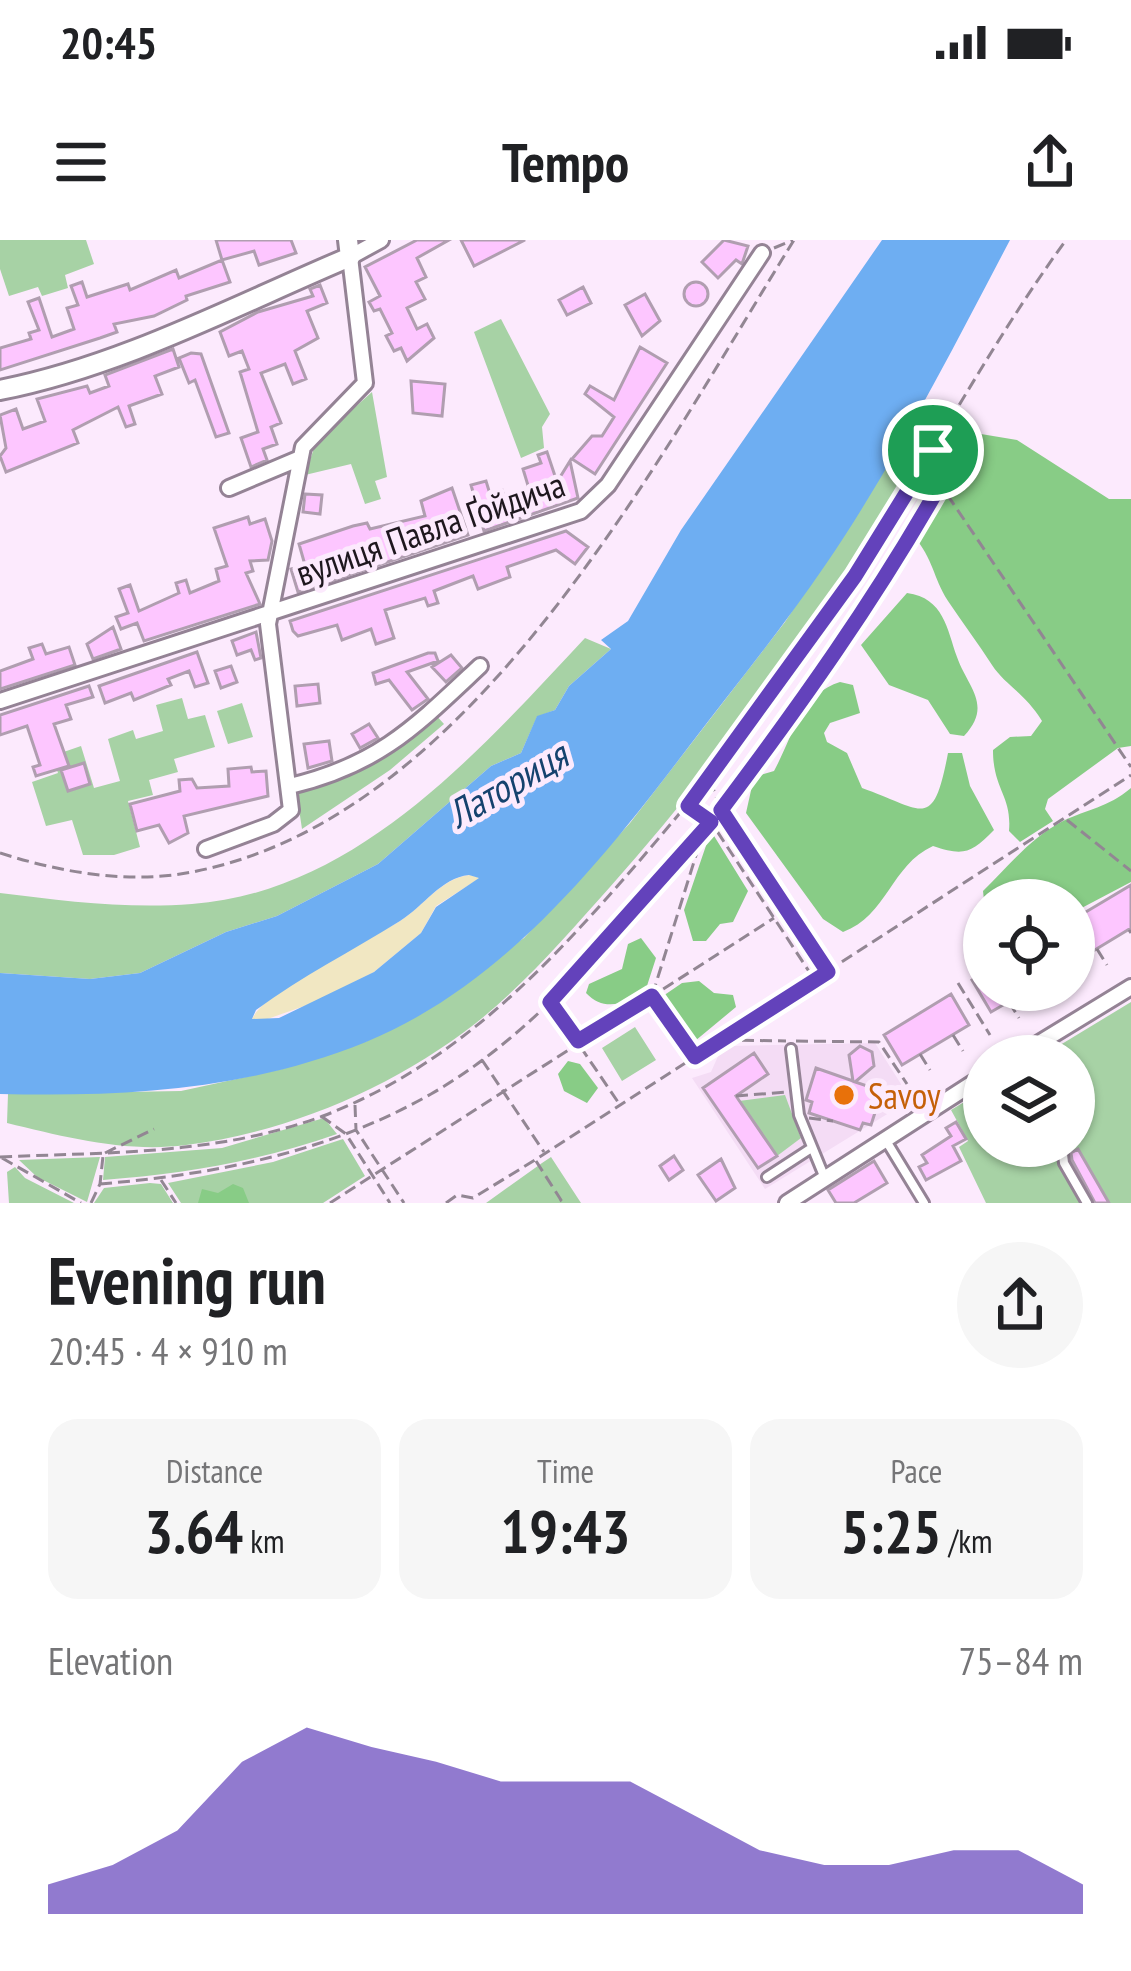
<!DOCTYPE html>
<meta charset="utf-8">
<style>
body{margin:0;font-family:"PT Sans Narrow",sans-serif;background:#f6f6f6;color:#202124;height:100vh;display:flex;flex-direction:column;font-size:45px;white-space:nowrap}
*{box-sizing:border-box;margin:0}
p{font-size:39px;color:#757577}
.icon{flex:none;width:66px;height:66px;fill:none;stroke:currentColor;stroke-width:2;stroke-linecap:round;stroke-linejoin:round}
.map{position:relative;height:963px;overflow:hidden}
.details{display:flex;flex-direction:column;background:#fff;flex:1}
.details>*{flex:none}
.buttons{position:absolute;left:963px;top:639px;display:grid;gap:24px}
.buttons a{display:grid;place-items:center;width:132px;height:132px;border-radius:50%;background:#fff;box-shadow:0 3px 9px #0004;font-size:60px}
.pin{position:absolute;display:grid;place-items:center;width:102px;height:102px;color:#fff;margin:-51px;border:6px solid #fff;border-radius:50%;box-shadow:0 3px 12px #0007}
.round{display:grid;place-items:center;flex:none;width:126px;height:126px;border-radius:63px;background:#f6f6f6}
.overview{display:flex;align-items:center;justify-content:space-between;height:204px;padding:0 48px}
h1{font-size:66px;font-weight:800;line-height:90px}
.stats{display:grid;grid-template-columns:repeat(3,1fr);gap:18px;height:204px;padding:12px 48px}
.stats div{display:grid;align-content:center;border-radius:30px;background:#f6f6f6;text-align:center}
.stats b{font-size:60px;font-weight:800}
.stats small{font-size:33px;font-weight:400}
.stats p{font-size:33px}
.chart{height:336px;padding:24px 48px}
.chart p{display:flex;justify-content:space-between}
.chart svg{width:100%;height:216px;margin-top:12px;fill:#6342bb;opacity:.7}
.status{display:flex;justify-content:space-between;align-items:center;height:84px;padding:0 60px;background:#fff;direction:ltr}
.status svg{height:33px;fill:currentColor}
header{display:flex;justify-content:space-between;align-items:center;height:156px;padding:0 48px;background:#fff;font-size:54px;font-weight:800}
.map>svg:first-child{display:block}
</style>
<div class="status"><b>20:45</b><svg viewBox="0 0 49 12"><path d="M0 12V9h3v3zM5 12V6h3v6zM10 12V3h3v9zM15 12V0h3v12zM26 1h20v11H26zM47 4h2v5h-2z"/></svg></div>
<header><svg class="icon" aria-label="menu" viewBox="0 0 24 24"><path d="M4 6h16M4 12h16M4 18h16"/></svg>Tempo<svg class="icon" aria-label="share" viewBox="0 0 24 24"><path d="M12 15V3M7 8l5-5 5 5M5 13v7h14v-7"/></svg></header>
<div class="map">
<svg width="1131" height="963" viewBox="0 0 1131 963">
<rect width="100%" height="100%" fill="#fceafd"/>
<path fill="#f4dcf5" d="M875,803L901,844L902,865L765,949L692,838L711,832L719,814L731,806Z"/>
<path fill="#a7d2a5" d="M0,0H86L94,24L65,35L68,48L42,56L38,47L9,56L0,29Z
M501,79L550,174L542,187L544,208L521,218L474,92Z
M372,152L387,237L375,241L381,259L365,264L351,224L305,235L316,202Z
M904,200L915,230C825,377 725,518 610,647C568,694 525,744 476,783C394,847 290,892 186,905C126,913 65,897 7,883L8,854L181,851L282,829L367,801L524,698L630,583L785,382Z
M585,398L611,409L569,446L555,470L537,477L521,513L491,526L378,624L277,676L226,692L140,733L90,739L0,733V653C64,661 127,669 192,664C357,652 480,510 585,398Z
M182,458L188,479L205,475L215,507L174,519L178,532L149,540L153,555L128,561L140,607L114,615H83L72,580L46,586L32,542L58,533L52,516L81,506L94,548L120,541L108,499L133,490L136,499L163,491L156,465Z
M242,463L253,497L228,504L217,471Z
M434,473L444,484L390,530L302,589L296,549L356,531Z
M1131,762V963H986L959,907L968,901L951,870L984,850V906H1074V816H1042Z
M635,787L656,820L622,841L602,808Z
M785,855L801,898L777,916L739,861Z
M324,878L337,894C260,921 184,934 103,940L105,917L222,908Z
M343,899L365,936L323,963H181L168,943L273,922Z
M100,917L87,962L37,937L19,920Z
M551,917L581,963H486L542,923Z
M15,927L25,938L74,963H9L7,932Z
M150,943L161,944L173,963H94L104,948Z"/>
<path fill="#88cc86" d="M951,189L1017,200L1109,259H1131V506L1118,508L1048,559L1045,569L1053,581L1020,602L1009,591C1012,555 993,550 993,510L1010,497L1031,496L1042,481C1025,453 1005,445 992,425C978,403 962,382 948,361C932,336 935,321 912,294L946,232Z
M907,353C944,358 947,389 957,417C968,448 993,465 964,496L950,494L928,460L889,445L861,405Z
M840,442L853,445L860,473L830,483L824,493L827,502L847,513L862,548C924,570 933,592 948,513H962L970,546L994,590C971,614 963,616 933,606C891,625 887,676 843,692L823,679L746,573L754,537L774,531C792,498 802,453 840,442Z
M1131,548V642L1074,672V660H984L983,651C1009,626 1030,598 1063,581C1088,569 1107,568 1131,548Z
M711,591L748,651L733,682L720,684L706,701H693L684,670Z
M641,698L656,718L645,752C624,764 604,772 586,753L589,744L622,729L628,704Z
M699,741L714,753L733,755L736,767L695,801L663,756L682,743Z
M568,821L580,824L598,848L587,863L564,851L558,834Z
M233,944L243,948L249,963H198L202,949L218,953Z"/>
<path fill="#f1e7c2" d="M470,635L480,638L436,666L421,693L374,732L313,763L256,783L252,779C268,747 367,701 400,681C424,666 441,638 470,635Z"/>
<path fill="#6eaef2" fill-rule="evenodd" d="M882,0H1010C952,110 896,221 826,324C784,386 736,445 690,505C602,621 504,745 366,802C248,850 125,857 0,854V733L90,739L140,733L226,692L277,676L378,624L491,526L521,513L537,476L555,470L569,446L611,409L601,400L628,381L681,290ZM469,635L479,638L436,667L421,693L374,732L279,778L252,779L256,770C302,736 352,711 400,681C424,666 441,638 469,635Z"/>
<path fill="#fdc6ff" stroke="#b09eb0" stroke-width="3" d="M216,0H291L296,13L259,25L254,11L222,20Z
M417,0H449L417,18L426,37L416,42L425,59L407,68L417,89L427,84L434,98L407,121L401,108L394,111L386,96L392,93L380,69L374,71L369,62L380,56L365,27Z
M461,0H525L474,26Z
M724,0L748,6L742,24L736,20L718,38L702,22Z
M222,20L230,42L186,56L187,60L154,76L114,84L117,92L100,98L0,130V108L31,99L29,93L39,90L28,62L39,58L52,97L74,89L67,68L78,65L71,46L82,42L87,57L128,44L130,50L176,30L179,38Z
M684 54a12 12 0 1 1 24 0a12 12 0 1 1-24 0Z
M320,45L327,63L307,71L318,98L295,111L306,139L293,144L285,124L261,133L281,183L271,187L277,204L263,209L267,220L251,227L241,198L258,192L240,132L249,129L242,111L229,116L220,92L258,72L313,56L310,49Z
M583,47L591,63L567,75L559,60Z
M645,54L660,81L642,96L625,65Z
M640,107L667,123L595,234L572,219L592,196H602L614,177L585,154L590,146L614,160Z
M173,109L179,127L155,136L162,154L129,166L135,184L126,187L118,167L73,190L78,203L6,232L0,216L6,208L0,175L16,169L23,189L45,181L37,159L87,146L90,153L109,146L105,135Z
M191,113L201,114L229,193L216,197L195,140L189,143L179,118Z
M411,141L445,144L442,176L413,173Z
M547,212L557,242L570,221L578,258L484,291L471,245L486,241L490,254L502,250L505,260L530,252L523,229L541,223L538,215Z
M452,248L468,295L298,352L291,329L305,325L299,304L353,286L367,283L370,289L425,276L421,261Z
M305,254L322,255L320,274L303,272Z
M248,277L250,284L265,279L272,301L268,320L250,321L253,331L246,333L260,364L144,401L137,383L121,389L116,377L128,373L119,349L130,345L139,371L179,353L176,343L186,340L190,353L219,341L216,329L227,326L214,288Z
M566,291L588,307L575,324L556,310L507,327L510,337L478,349L473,336L434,351L438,363L428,366L425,358L385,370L394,398L376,404L371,389L342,400L337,385L298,396L293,391L290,381Z
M113,387L121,409L93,419L87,404Z
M256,392L261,418L255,420L251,410L237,415L232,401Z
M42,404L46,414L69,407L75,425L0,449V431L33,419L29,408Z
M197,412L208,443L195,447L189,431L168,439L171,445L134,460L131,453L105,463L99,446Z
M428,413H435L438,421L407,432L428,459L412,470L389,440L376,444L373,433Z
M451,415L462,428L446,442L432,427Z
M231,426L237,442L221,448L215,431Z
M318,444L320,463L297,466L295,446Z
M89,446L93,457L66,465L71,479L54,484L69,526L36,536L33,527L40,525L27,486L0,495V475Z
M369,484L378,498L360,508L352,494Z
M329,501L332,521L308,528L304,504Z
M84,523L90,544L68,551L61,530Z
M251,527L252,532L266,531L268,556L184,576L188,593L169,603L159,585L137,591L130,564L180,551L179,540L192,539L197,548L229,546L228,529Z
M1131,645V688L1080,719L1074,708V679Z
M984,733V750H1029L991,772L972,740Z
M951,754L969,785L902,825L884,795Z
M860,806L872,812L874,826L855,842L882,851L871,885L863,883L860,890L809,873L812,862L806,860L816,828L853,841L849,815Z
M754,813L768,834L736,856L777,916L758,928L703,848Z
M956,882L966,899L953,906L961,921L926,940L919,927L927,923L922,915L951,896L946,888Z
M1078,909L1109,963H1095L1072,920L1071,913Z
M674,916L683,930L669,940L660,926Z
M721,919L735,948L716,961L698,935Z
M874,921L887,943L854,963H836L828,950Z"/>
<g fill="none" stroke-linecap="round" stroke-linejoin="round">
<defs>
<path id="service" d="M791,809L799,875L824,936
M885,899L924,963
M1062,906L1064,923L1087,963
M767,937L810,909"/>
<path id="minor" d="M229,248L298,219
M0,461L581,271L608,245L762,13
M290,546C379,525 416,486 480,426
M206,609L273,584L291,570L268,384L303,207L365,143L350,17L381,0
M1018,816L1131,747
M787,963L984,836"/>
<path id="tertiary" d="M0,150C122,126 236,65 350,17L348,0"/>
</defs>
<use href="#service" stroke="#948395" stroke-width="14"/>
<use href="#minor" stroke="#948395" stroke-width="20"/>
<use href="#tertiary" stroke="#948395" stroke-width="24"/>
<path stroke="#928693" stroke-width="3" stroke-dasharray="12 6" stroke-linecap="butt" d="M774,8L793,0
M935,213L946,232L936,238L1131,527
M710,540L721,570L827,731
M691,568L711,582L814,739
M1067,580L1131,631
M0,613C63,633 132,645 197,631C473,575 658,219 794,0
M1129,690L1131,693
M1097,709L1107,725
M1074,728L1082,740
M958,743L990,795
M1045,750L1051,759
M550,762L618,862
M1009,762L1019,778
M953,795L963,811
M724,800L786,801
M796,801L879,802L907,844
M693,814L652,756L703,593
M920,814L930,830
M482,820L544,912
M736,856L788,852
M355,865L356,890L404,963
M321,876L346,894L390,963
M809,878L833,881
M105,913L154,889
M0,917C111,912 217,915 323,876C446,829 536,739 621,642C706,545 788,441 858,331C929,221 989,106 1066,0
M2,918L81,963
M536,921L561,960L556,963
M161,940L176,963
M100,944C217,934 327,913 431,854C520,803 591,723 657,645C764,520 858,388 941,245
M91,963L100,944L103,916
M330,963L774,678
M446,963L457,955L473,958L535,920L1131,535"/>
<use href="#service" stroke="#fff" stroke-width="8"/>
<use href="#minor" stroke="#fff" stroke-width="14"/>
<use href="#tertiary" stroke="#fff" stroke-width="18"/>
</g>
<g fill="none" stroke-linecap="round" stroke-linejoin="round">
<defs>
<path id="route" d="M933,210L946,232L936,238L940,245C875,360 800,465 721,570L828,732L695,817L652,756L578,801L550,762L711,582L688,566L855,336Z"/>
</defs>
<use href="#route" stroke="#fff" stroke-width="24"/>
<use href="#route" stroke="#6342bb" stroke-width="15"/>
</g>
<circle fill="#e8710a" stroke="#fceafd" stroke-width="4.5" cx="844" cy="855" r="12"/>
<g text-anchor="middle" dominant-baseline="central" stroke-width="10" stroke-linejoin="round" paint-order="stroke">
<g font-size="36" fill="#1e171e" stroke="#fceafd">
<text transform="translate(430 288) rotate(-19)">вулиця Павла Ґойдича</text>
</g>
<g font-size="36" fill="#c56008" stroke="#fceafd" text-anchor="start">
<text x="868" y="855">Savoy</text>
</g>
<g font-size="39" font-style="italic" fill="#15426e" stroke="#fceafd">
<text transform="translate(507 544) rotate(-30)">Латориця</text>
</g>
</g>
</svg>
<div class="buttons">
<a><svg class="icon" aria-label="locate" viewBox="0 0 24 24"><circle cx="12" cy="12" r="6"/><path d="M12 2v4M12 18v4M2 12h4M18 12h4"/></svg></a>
<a><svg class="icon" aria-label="layers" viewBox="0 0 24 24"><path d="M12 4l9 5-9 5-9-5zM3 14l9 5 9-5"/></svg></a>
</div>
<div class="pin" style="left:933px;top:210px;background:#1e9e55"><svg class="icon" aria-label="arrive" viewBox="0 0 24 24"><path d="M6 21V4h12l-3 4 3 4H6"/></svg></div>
</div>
<section class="details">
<div class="overview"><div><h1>Evening run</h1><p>20:45 · 4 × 910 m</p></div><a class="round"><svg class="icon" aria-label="share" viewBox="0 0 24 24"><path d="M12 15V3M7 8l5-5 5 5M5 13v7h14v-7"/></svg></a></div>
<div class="stats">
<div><p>Distance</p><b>3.64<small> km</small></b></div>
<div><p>Time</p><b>19:43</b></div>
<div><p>Pace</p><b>5:25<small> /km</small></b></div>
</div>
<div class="chart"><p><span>Elevation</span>75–84 m</p>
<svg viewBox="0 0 160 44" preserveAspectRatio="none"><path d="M0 44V38L10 34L20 27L30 13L40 6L50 10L60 13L70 17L80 17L90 17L100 24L110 31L120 34L130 34L140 31L150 31L160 38V44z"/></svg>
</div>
</section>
